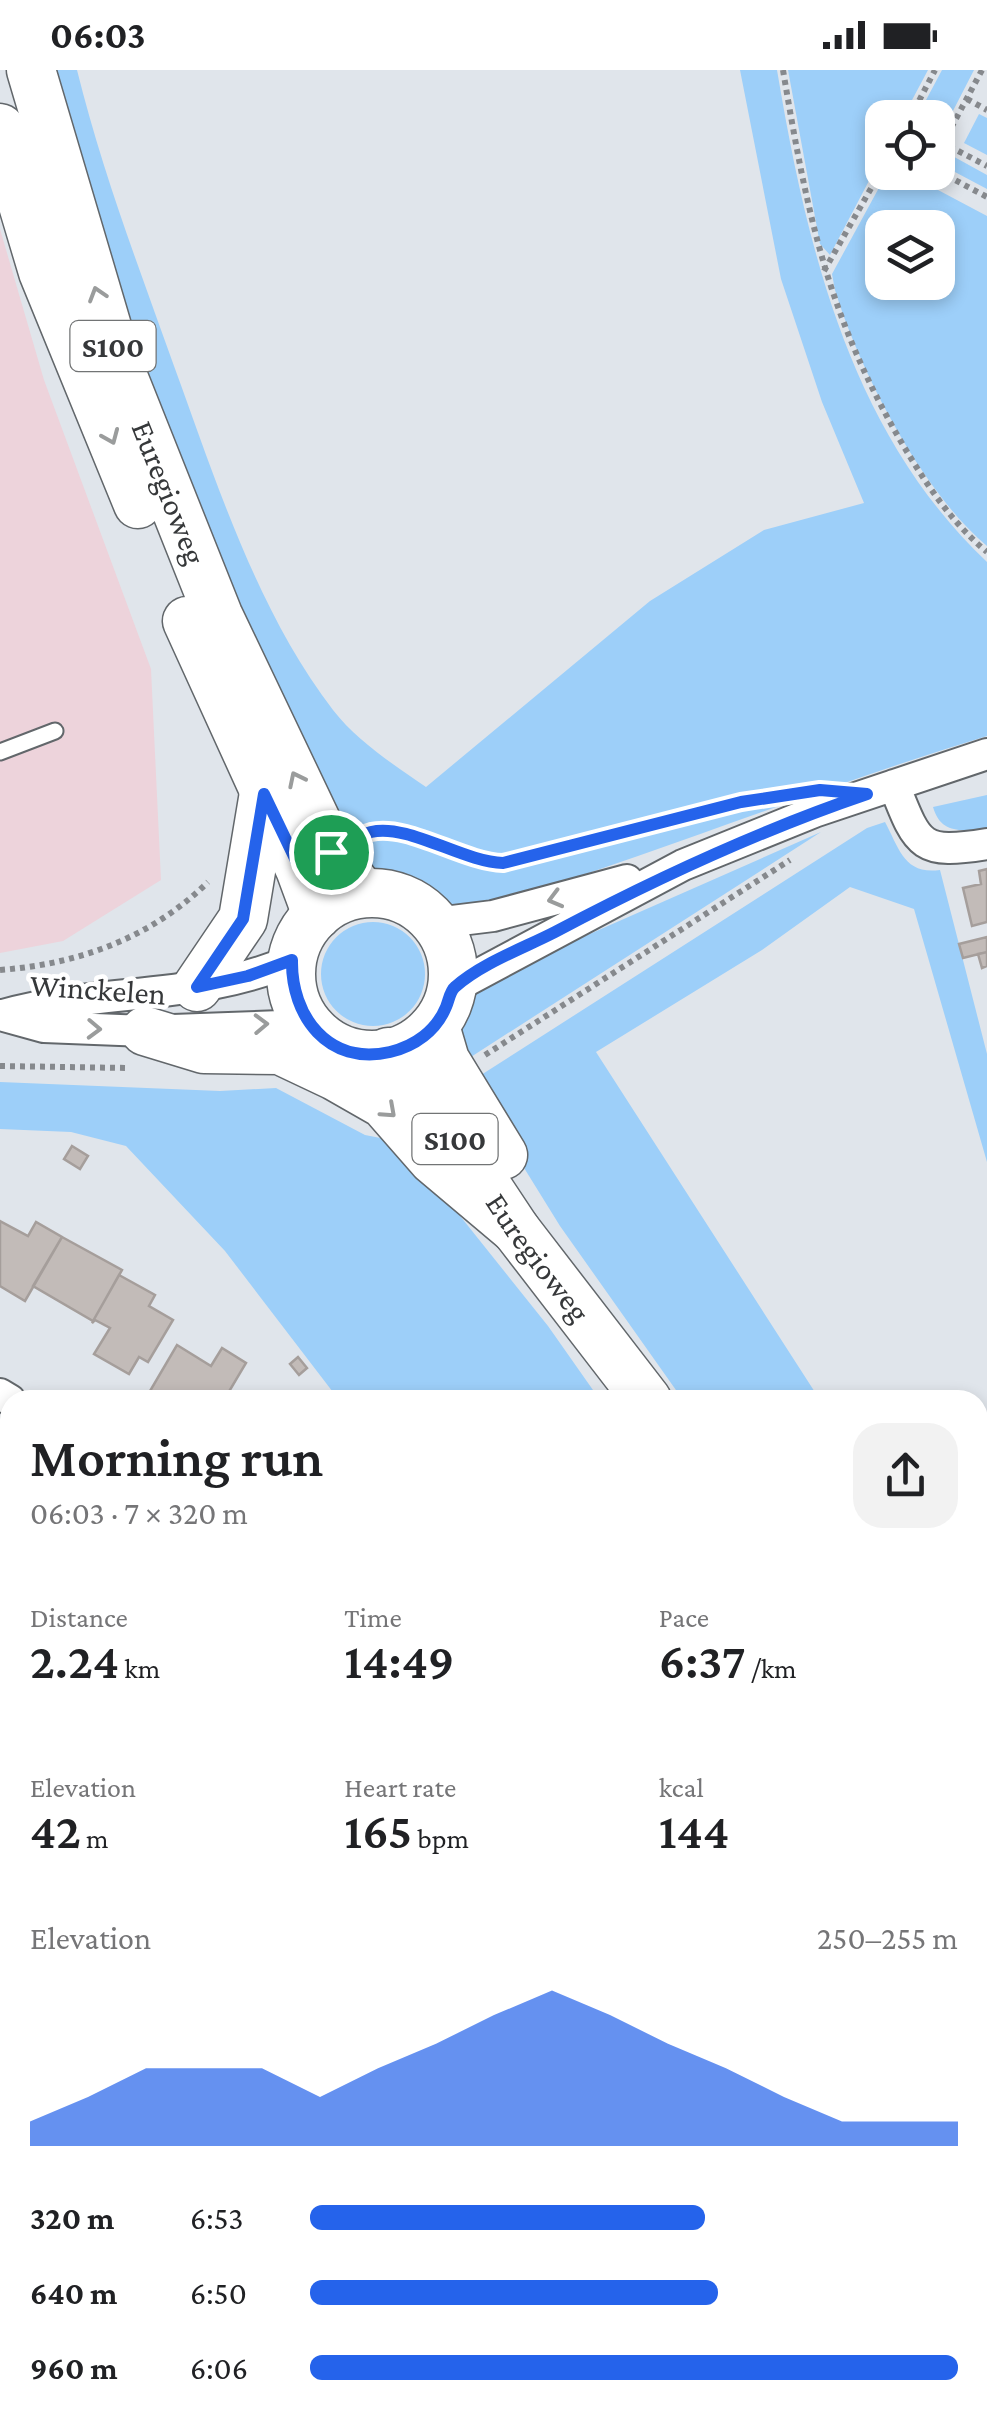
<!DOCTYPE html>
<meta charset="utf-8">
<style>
body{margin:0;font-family:"Crimson Pro",serif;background:#f2f2f2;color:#202124;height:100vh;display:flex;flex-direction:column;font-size:38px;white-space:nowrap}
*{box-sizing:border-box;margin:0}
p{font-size:32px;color:#757577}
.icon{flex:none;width:55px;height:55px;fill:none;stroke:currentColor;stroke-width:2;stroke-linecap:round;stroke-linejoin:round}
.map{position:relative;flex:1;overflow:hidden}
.side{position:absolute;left:0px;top:1320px;width:988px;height:1038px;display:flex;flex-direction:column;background:#fff;border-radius:30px 30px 0 0;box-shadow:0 5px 15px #0003}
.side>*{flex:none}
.controls{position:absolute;left:865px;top:30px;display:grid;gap:20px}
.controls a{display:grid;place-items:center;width:90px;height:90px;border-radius:20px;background:#fff;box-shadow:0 5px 15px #0003;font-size:50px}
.pin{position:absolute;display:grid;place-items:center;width:85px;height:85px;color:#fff;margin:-42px;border:5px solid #fff;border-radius:50%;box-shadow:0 2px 10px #0007}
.round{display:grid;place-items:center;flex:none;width:105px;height:105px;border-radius:30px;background:#f2f2f2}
.headline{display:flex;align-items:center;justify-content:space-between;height:170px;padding:0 30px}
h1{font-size:55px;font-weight:600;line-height:75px}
.figures{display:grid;grid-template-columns:repeat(3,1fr);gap:15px;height:170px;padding:10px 30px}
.figures div{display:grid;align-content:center}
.figures b{font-size:50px;font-weight:600}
.figures small{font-size:28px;font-weight:400}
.figures p{font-size:28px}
.chart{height:280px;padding:20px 30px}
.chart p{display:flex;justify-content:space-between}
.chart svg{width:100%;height:180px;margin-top:10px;fill:#2563eb;opacity:.7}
ul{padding:0 30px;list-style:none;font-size:32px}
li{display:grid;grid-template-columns:160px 120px 1fr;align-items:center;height:75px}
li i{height:25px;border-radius:12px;background:#2563eb}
.status{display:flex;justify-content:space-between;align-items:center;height:70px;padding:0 50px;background:#fff;direction:ltr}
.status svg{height:28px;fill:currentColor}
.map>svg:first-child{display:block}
</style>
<div class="status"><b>06:03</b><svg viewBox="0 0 49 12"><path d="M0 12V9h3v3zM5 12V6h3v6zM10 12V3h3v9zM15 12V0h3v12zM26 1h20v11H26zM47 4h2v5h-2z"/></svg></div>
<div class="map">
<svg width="987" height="2356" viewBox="0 0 987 2356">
<rect width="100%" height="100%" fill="#e0e5eb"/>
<path fill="#edd3db" d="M0,159L44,310L151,599L161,810L63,871L0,883Z"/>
<path fill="#9dcff9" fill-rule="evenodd" d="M45,0H77C102,101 139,198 174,296C216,411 257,541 333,640C357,671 394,695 426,717L650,531L764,460L864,433L822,332L781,209L740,0H777C807,178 850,362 987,492V666C817,718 654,785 484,837L446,835L364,797L195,461Z
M788,0H928L903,47L882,48V86L830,185L820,174Z
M942,0H974L938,70V48L917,47Z
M979,44L987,48V85L964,73Z
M938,78L987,105V119L938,93Z
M887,103H906L987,146V476C922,422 859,300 835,220L832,204ZM882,158H938V212H882Z
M987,725V758C963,761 941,765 933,737Z
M885,752C899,778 904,805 940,800L987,984V1092L914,839L850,817L762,880L596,982L820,1330H683L560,1156L477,1022L481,1005L867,758Z
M821,762L460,994C456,939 460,932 506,901Z
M321 904a52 52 0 1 1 104 0a52 52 0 1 1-104 0Z
M0,1012L220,1021L276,1018L365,1065L401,1072L548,1256L600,1330H339L225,1181L126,1076L71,1062L0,1059Z
M978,1565L987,1577V1735L978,1724Z
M978,1783L987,1794V2120L978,2128Z
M987,2166V2304L978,2241V2169Z
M799,2348H972L974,2356H793Z"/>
<path fill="#c2bbb8" stroke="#a59e9b" stroke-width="2.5" d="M987,799V852L972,856L963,818L981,814L979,801Z
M987,867V882L963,888L959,874Z
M987,882V896L982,898L978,884Z
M72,1076L88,1086L80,1099L64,1089Z
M0,1151L28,1166L36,1152L62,1167L25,1231L0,1216Z
M62,1167L122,1200L93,1251L33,1216Z
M119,1205L155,1225L149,1236L173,1250L148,1292L139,1287L129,1304L94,1284L110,1258L95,1250L92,1253Z
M177,1275L211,1296L222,1278L246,1293L224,1330H166L150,1321Z
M298,1287L307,1298L299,1305L290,1294Z
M0,1408L10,1414V1477L0,1471Z
M10,1617V1689L0,1696V1624Z
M10,1966V2018L0,2021V1969Z
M10,2018V2064L0,2038V2021Z
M85,2348H136L138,2354L87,2356Z
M484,2348H533L536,2356H486Z
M591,2348H603L605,2355L594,2356Z
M614,2348H653L655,2356H616Z"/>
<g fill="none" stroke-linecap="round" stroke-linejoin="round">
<defs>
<path id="service" d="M0,682L55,661"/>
<path id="minor" d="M894,715C918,776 920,785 987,774
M436,853L493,846L627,810
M453,918L683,795L814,742L987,684
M0,945L44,957L145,961L308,955
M3,945C97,918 200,931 292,890
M0,1324L10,1330
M0,1808L10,1819
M0,1899L10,1892
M195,2348L198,2356
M451,2348L453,2356
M341,2356L374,2348"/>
<g id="primary">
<path id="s1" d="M31,0L118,294L218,545L331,782L362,823"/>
<path d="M0,58L43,202L138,434"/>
<path d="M187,551L300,799L317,845"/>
<circle cx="372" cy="904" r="81"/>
<path d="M197,917L243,849L264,723"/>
<path d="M435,956L445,990L503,1085"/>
<path d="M145,961L204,979L280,980L335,1006L384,1034L433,1090L516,1160"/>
<path id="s2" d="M388,982L419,1014L516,1160L647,1330"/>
<path d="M978,1754L987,1765"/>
</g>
</defs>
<use href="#service" stroke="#62676b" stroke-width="19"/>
<use href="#minor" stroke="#62676b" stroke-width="34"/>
<use href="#primary" stroke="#62676b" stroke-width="51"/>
<path stroke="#86898d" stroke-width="6" stroke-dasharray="5 5" stroke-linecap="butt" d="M783,0C807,144 828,247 903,375C926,414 952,453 987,482
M982,0L943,73L987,96
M967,29L987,40
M910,48L935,0
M938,101L987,127
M824,201L882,99
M367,764C411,751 459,792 503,793L747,731
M0,900C79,894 151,868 208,812
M485,985L790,790
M0,996L129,998
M978,2145L987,2138
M978,2300L986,2356
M783,2356L791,2348"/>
<use href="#service" stroke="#fff" stroke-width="15"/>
<use href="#minor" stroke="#fff" stroke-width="30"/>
<use href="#primary" stroke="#fff" stroke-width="48"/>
</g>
<defs><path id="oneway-chevron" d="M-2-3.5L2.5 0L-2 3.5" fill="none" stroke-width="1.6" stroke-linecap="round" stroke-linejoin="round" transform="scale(2.5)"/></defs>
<g stroke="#9a9c9c">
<use href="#oneway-chevron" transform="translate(97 224) rotate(-107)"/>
<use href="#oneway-chevron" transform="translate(111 367) rotate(67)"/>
<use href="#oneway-chevron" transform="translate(296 709) rotate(-116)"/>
<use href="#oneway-chevron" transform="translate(555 829) rotate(165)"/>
<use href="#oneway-chevron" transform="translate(261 954) rotate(-2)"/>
<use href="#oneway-chevron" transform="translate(94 959) rotate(2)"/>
<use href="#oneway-chevron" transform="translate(389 1041) rotate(42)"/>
</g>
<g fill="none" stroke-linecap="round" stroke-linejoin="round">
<defs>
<path id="route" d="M820,720L867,724C758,761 657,808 555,862C524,878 482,893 455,917C450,921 449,930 446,937C436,961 415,976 390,982C328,996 291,946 292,890L248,906L197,917L243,849L264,724L300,799C322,787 347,769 371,762C408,753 463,792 503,793L741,732Z"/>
</defs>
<use href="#route" stroke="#fff" stroke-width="20"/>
<use href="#route" stroke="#2563eb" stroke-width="12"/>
</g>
<g text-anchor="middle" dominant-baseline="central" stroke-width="9" stroke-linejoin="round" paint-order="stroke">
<g fill="#fff" stroke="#727475" stroke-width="2.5">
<rect x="70.5" y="251" width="85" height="50" rx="8"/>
<rect x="412.5" y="1044" width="85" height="50" rx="8"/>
</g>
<g font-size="30" font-weight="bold" fill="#36383a">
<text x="113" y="276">S100</text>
<text x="455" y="1069">S100</text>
</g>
<g font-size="32" fill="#36383a" stroke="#fff">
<text stroke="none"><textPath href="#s1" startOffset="445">Euregioweg</textPath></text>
<text transform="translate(98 919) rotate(4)">Winckelen</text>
<text stroke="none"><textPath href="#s2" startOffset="255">Euregioweg</textPath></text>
</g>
</g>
</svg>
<div class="controls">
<a><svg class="icon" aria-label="locate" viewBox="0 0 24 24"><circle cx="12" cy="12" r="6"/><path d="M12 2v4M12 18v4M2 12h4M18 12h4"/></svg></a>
<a><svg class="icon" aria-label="layers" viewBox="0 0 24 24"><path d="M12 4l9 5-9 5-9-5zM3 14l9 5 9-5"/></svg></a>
</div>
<div class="pin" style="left:331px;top:782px;background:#1e9e55"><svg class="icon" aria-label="arrive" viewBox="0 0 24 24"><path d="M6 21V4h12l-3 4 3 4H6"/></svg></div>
<section class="side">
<div class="headline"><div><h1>Morning run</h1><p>06:03 · 7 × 320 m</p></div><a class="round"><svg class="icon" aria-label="share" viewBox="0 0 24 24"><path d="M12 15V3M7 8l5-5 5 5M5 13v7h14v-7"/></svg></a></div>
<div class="figures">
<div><p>Distance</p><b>2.24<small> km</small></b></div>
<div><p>Time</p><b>14:49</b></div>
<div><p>Pace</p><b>6:37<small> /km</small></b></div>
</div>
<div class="figures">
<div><p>Elevation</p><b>42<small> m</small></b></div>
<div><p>Heart rate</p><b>165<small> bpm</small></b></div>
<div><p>kcal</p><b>144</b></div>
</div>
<div class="chart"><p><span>Elevation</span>250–255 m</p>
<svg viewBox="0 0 160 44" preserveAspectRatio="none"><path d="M0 44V38L10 32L20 25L30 25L40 25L50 32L60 25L70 19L80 12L90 6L100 12L110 19L120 25L130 32L140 38L150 38L160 38V44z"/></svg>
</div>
<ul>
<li><b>320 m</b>6:53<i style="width:61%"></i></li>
<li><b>640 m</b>6:50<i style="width:63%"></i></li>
<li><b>960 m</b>6:06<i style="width:100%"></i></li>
</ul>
</section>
</div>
